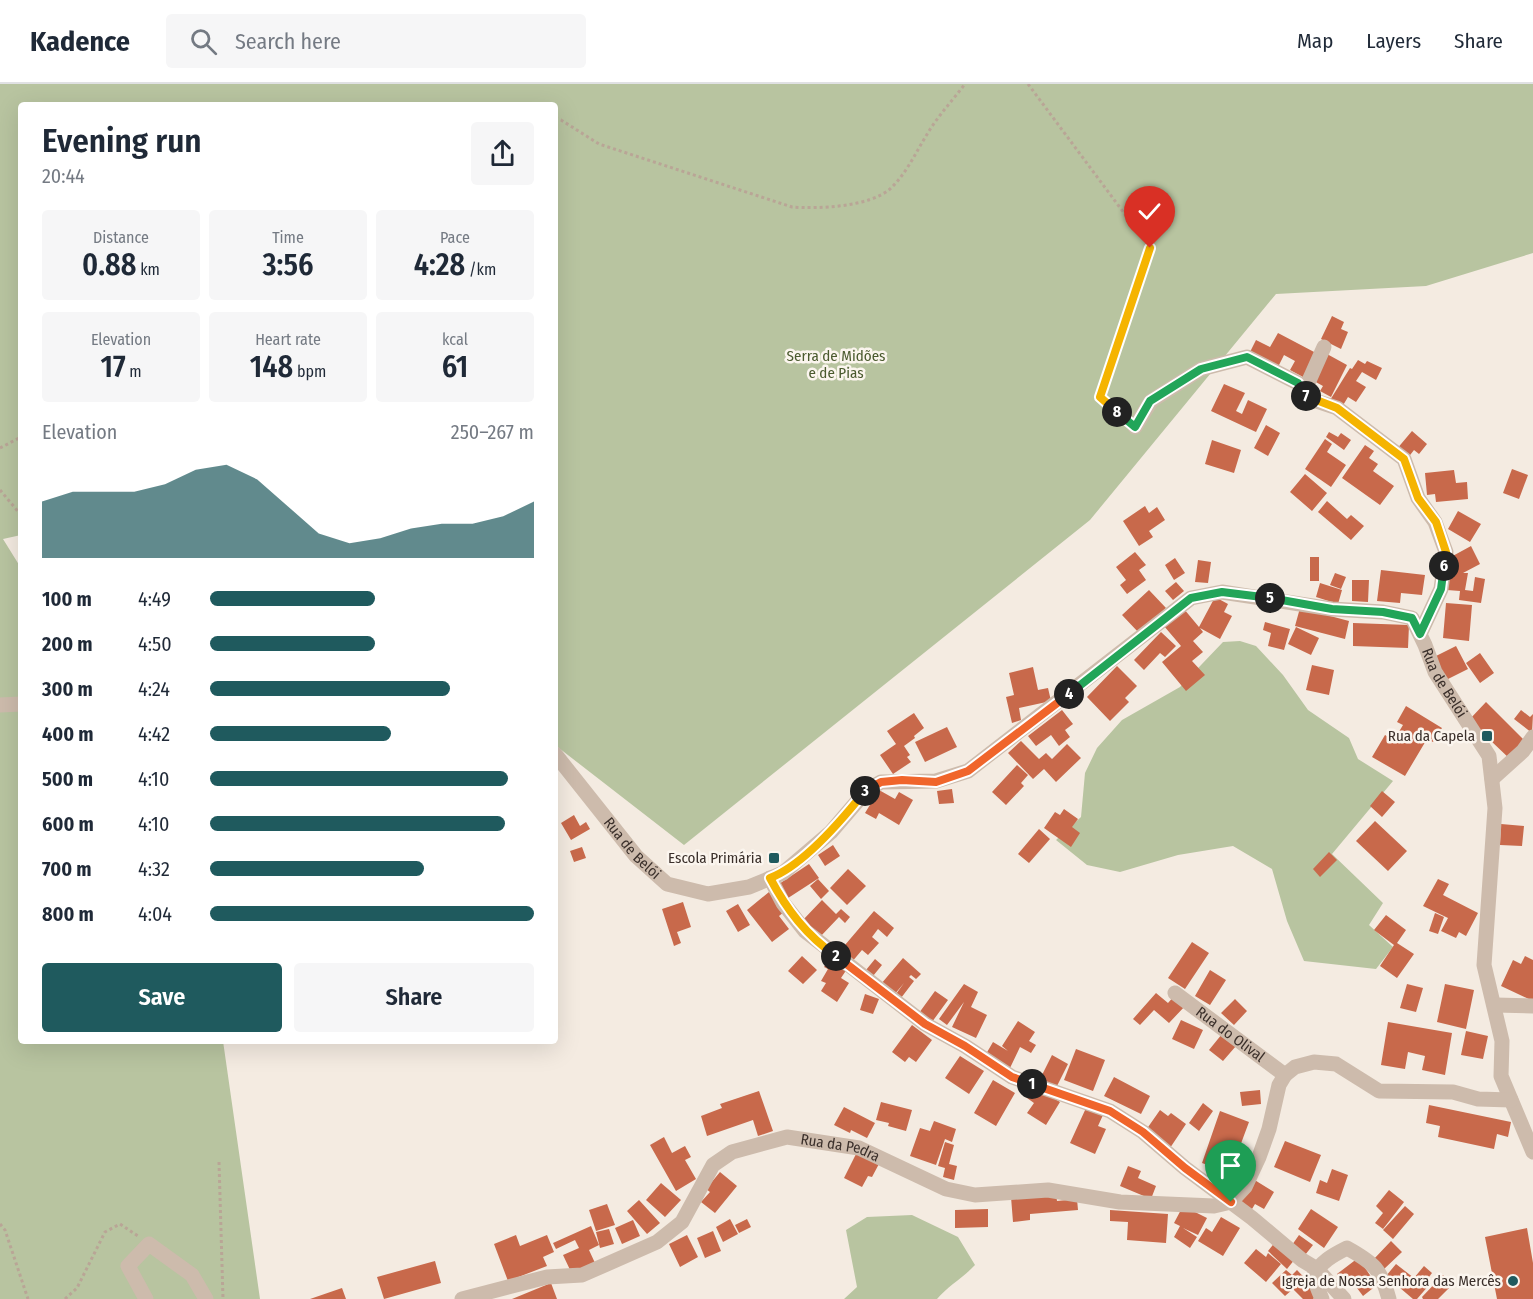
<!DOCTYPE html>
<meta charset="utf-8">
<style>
body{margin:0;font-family:"Fira Sans Condensed",sans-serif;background:#f6f6f7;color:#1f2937;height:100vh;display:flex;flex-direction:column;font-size:22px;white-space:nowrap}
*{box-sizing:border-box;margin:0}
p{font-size:20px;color:#747a83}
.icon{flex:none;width:33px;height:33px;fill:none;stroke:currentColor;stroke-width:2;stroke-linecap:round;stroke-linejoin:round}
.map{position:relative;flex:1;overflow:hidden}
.panel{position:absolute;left:18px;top:18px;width:540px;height:942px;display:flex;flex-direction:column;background:#fff;border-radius:6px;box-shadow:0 6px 24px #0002}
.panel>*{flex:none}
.pin{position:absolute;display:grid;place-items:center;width:51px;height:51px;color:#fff;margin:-62px -26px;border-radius:50% 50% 50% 0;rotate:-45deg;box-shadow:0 0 6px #0007}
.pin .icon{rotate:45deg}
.km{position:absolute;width:30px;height:30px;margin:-15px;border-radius:50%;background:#222;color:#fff;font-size:16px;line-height:30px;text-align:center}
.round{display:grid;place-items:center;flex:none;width:63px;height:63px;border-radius:6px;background:#f6f6f7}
.headline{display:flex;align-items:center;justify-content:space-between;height:102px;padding:0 24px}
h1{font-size:33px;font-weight:600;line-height:45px}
.stats{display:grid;grid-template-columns:repeat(3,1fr);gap:9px;height:102px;padding:6px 24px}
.stats div{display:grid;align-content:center;border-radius:6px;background:#f6f6f7;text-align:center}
.stats b{font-size:30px;font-weight:600}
.stats small{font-size:16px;font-weight:400}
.stats p{font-size:16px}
.chart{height:168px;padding:12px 24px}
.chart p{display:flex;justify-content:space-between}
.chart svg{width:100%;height:108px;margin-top:6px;fill:#1f5a5e;opacity:.7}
.button{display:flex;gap:12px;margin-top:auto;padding:12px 24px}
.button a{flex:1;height:69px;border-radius:6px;background:#1f5a5e;color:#fff;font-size:24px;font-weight:600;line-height:69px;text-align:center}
.button a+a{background:#f6f6f7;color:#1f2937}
ul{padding:0 24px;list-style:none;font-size:20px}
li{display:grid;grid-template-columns:96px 72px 1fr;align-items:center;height:45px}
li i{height:15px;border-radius:8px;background:#1f5a5e}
header{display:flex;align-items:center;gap:36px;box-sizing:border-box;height:84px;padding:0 30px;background:#fff;border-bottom:2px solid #e0e1e3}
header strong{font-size:28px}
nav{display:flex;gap:33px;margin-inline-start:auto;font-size:21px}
.search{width:420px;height:54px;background:#f6f6f7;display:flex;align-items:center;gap:15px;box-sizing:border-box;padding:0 21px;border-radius:6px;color:#747a83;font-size:22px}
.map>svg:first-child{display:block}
</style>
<header>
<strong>Kadence</strong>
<div class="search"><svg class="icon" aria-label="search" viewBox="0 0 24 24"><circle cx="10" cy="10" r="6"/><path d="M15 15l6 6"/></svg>Search here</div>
<nav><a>Map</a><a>Layers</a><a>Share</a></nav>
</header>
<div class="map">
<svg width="1533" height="1215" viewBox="0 0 1533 1215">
<rect width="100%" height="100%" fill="#f4ebe1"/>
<path fill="#b8c4a0" d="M0,0H1533V169L1426,202L1276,210L1090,436L684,761L555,661V21H21V451L3,455L21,484V957H223L260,1215H0Z
M1240,557L1256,562L1283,591L1308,626L1349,654L1358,675L1393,697L1332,770L1383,819L1369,841L1393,863L1376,885L1304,877L1287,837L1272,785L1233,762L1178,771L1120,788L1087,781L1056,756L1081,733L1085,689L1097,664L1122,636L1180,603L1223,558Z
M912,1131L958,1153L975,1181C963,1194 948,1202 937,1215H844L857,1203L846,1146L867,1133Z"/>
<path fill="#c8694b" d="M1332,232L1344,238L1341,245L1348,248L1341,265L1321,255Z
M1278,249L1316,269L1303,293L1290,286L1295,277L1284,271L1278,283L1248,272L1256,256L1270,263Z
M1327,270L1347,281L1331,313L1320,307L1323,302L1314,297Z
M1358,276L1365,280L1367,277L1382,284L1376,296L1362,288L1356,297L1366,303L1356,318L1348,313L1339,328L1327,321L1350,284L1352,285Z
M1224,300L1245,309L1236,327L1242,330L1248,316L1267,325L1256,348L1211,327Z
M1266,341L1280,349L1268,372L1254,364Z
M1412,347L1427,360L1419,370L1414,366L1407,375L1396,366Z
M1329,348L1338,353L1341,349L1351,356L1344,366L1326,353Z
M1325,355L1332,360L1327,368L1346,381L1331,403L1305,385Z
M1212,356L1241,366L1234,389L1205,380Z
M1365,361L1374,367L1369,374L1378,380L1373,387L1394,402L1380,421L1342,394Z
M1512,385L1528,391L1519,415L1503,409Z
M1454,386L1456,399L1467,398L1468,415L1436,418L1435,410L1427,411L1425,389Z
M1305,390L1327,409L1312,427L1290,408Z
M1327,417L1347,435L1351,431L1364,442L1351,456L1318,428Z
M1145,422L1149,429L1157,423L1165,436L1149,447L1153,453L1139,462L1123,437Z
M1458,427L1481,440L1470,458L1448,445Z
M1471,462L1480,480L1463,489H1468L1465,506L1473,507L1475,493L1485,495L1481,519L1459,516L1460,507L1447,506L1450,487L1456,488L1449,474Z
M1135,468L1146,481L1139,486L1146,496L1127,510L1120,501L1126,496L1116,483Z
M1310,473H1319V497H1310Z
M1175,474L1185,489L1174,496L1165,481Z
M1198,476L1211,478L1208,499L1195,498Z
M1381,486L1425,491L1422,511L1401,509L1400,519L1377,517Z
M1335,489L1346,493L1341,505L1330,501Z
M1352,496H1369L1368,518L1352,517Z
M1176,498L1184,507L1173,516L1165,507Z
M1320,499L1342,506L1338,520L1316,513Z
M1149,506L1166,524L1139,549L1122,531Z
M1215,513L1228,520L1224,528L1232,532L1220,555L1200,544L1203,548L1193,557L1203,568L1192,577L1205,591L1186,607L1162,578L1181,562L1164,542L1184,525L1199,543Z
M1446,519L1472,521L1469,557L1443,554Z
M1300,524L1349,537L1345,555L1295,542Z
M1265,538L1290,545L1284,566L1268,562L1271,549L1263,546Z
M1353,539L1409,541L1408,564L1353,562Z
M1296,543L1319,554L1311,571L1288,560Z
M1161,548L1176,562L1165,573L1160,569L1144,586L1134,576Z
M1456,562L1468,585L1446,596L1434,573Z
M1480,569L1494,589L1480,599L1466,579Z
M1312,581L1334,586L1329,611L1306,606Z
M1117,582L1137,602L1125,614L1129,618L1110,637L1087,613Z
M1033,583L1038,606L1048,604L1051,617L1019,624L1021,636L1012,639L1006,613L1014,611L1009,589Z
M1486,618L1527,659L1511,676L1469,636Z
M1406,622L1442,644L1433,658L1427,655L1405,692L1372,673L1385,651L1394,656L1403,641L1397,638Z
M1062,626L1073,640L1065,646L1070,653L1059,662L1051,651L1036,662L1028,652Z
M1521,626L1530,633L1533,630L1532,649L1514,635Z
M914,629L924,644L914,652L915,654L904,662L910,671L907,673L911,678L893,690L880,671L896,660L887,647Z
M947,643L957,663L925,678L915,658Z
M1021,657L1039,675L1046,669L1052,675L1067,660L1081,674L1056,698L1044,685L1033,695L1008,669Z
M1017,681L1028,691L1021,699L1024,702L1006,721L992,708Z
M952,705L954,719L939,720L937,707Z
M879,706L895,715L899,708L913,716L899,741L879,729L876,735L865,729Z
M1382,707L1395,718L1382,733L1370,722Z
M1064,725L1078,735L1072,743L1080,749L1071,763L1044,744L1055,728L1060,731Z
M574,731L580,742L586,738L590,745L571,756L561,739Z
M1375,737L1407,767L1388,787L1356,757Z
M1501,740L1524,742L1522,762L1500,761Z
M1039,745L1050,755L1029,779L1018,770Z
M833,761L840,772L825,782L818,771Z
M582,763L586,774L574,778L570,767Z
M1329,768L1337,776L1320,793L1313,785Z
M809,780L819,794L785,816L776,802Z
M848,785L866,802L847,821L830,804Z
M818,795L829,807L821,815L810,802Z
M1438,795L1449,800L1443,811L1478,829L1466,852L1459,848L1456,854L1441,847L1448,834L1423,822Z
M769,808L784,828L779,832L789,845L772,858L747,826Z
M822,816L836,830L841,825L850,833L845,839L839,833L820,853L802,837Z
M683,818L691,843L677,848L681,859L674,862L662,825Z
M738,820L750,841L738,848L726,827Z
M874,827L894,844L887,853L878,845L872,853L879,859L868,871L862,866L851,879L839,868Z
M1435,829L1444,833L1438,850L1429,847Z
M1386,831L1406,846L1397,859L1414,870L1397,894L1380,882L1394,861L1374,846Z
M1192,858L1209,869L1185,905L1168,894Z
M802,872L817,886L803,900L788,887Z
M1525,872L1533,876V917L1501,902L1513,876L1521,880Z
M830,874L847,885L841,894L849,899L837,918L821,907L826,899L821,897L828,885L824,883Z
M903,874L921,890L916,895L911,891L909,893L914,897L901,914L896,910L904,899L894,911L881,900Z
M875,875L882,881L873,892L866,886Z
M1210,886L1226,896L1210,921L1195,912Z
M964,900L978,908L971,923L987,931L976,954L952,943L964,918L947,941L939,935Z
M1407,900L1423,904L1416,928L1400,924Z
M1445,900L1474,906L1466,945L1437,938Z
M935,907L948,916L932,938L919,929Z
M1156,909L1168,919L1175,911L1186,921L1169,939L1154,926L1140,941L1133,935Z
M865,910L879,915L873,930L860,926Z
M1235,915L1247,927L1234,941L1221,929Z
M1181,936L1203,946L1194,965L1172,955Z
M1018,937L1035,948L1029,957L1036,961L1031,969L1020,963L1010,984L986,970L993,958L1008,967L1002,962Z
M1388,938L1452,949L1445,991L1422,986L1425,972L1408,968L1405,985L1381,981Z
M912,941L932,956L916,978L909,973L905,978L892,968Z
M1466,947L1488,952L1483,975L1461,971Z
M1222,950L1236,962L1223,977L1209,966Z
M1076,965L1105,976L1093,1007L1064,996Z
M1052,971L1068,980L1056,1004L1040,995Z
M960,972L984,987L969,1010L945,994Z
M1114,993L1150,1012L1141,1030L1104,1012Z
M993,996L1015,1009L996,1042L974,1029Z
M1034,1002L1060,1018L1046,1041L1027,1029L1034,1019L1027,1014Z
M1260,1006L1261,1020L1242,1022L1240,1008Z
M759,1007L773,1047L758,1052L753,1036L707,1052L701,1032L722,1024L720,1020Z
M881,1018L912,1026L906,1047L888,1042L889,1039L876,1036Z
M1203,1019L1213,1027L1199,1047L1189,1039Z
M1429,1021L1511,1038L1508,1053L1497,1050L1494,1065L1438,1053L1440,1042L1426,1039Z
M844,1023L875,1039L867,1054L851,1046L850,1049L834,1041Z
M1086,1024L1103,1031L1098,1042L1106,1045L1095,1070L1070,1059Z
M1160,1026L1168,1032L1171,1029L1186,1040L1170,1064L1146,1046Z
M1220,1027L1249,1038L1230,1089L1202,1079Z
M934,1037L956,1045L952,1058L945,1055L936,1081L910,1072L920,1044L930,1047Z
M664,1053L672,1069L685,1062L691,1073L685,1076L696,1095L676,1107L650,1061Z
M1285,1057L1321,1071L1310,1098L1274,1083Z
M945,1058L954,1061L949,1080L957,1082L954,1096L943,1093L945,1084L938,1082Z
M858,1066L880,1078L872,1093L868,1092L862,1103L844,1094Z
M1128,1082L1141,1087L1138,1094L1156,1102L1151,1115L1120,1102Z
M1332,1085L1348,1091L1339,1117L1316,1109L1320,1096L1327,1099Z
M720,1088L737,1102L715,1129L701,1118L710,1108L706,1105Z
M1253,1095L1274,1108L1264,1125L1255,1120L1252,1125L1239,1118Z
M661,1099L681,1116L665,1133L646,1116Z
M1389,1106L1404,1118L1383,1145L1375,1139L1383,1129L1376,1122Z
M1056,1109L1057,1117L1077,1115L1078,1126L1030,1130V1136L1013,1138L1011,1113Z
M639,1116L660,1139L647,1150L627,1127Z
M607,1120L615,1141L596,1147L589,1126Z
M1183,1122L1207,1134L1198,1151L1183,1144L1197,1153L1190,1164L1174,1153L1180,1142L1174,1139Z
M1405,1122L1414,1130L1393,1155L1383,1146Z
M988,1125V1143L955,1144V1126Z
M1311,1125L1338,1143L1324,1164L1298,1145Z
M1110,1126L1168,1130L1166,1159L1127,1156L1128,1138L1110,1137Z
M1221,1133L1240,1144L1223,1172L1198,1157L1206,1144L1212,1148Z
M730,1135L738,1150L723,1158L716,1143Z
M747,1135L751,1143L739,1149L735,1141Z
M633,1136L640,1152L622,1160L615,1144Z
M591,1142L599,1161L589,1166L595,1179L572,1190L563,1171L579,1164L575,1156L556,1165L553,1159Z
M1527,1144L1533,1179V1215H1497L1485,1153Z
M609,1145L614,1160L600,1164L596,1148Z
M713,1147L721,1167L705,1174L697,1154Z
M516,1151L520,1162L547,1151L554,1168L543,1173L547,1182L508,1197L494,1160Z
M687,1151L698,1173L680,1183L669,1160Z
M1299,1151L1313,1161L1305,1171L1292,1161Z
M1276,1157L1295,1175L1287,1185L1268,1167Z
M1391,1157L1402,1168L1383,1186L1373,1176Z
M1256,1165L1266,1173L1268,1169L1281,1180L1266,1198L1244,1179Z
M1358,1174L1377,1201L1363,1212L1351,1196L1345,1201L1337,1190Z
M435,1177L441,1199L384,1215L377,1193Z
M1396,1180L1414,1194L1424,1182L1432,1189L1426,1197L1430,1200L1417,1215H1413L1386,1192Z
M1286,1186L1292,1191L1297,1186L1319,1209L1313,1215H1303L1293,1205L1285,1212L1272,1199Z
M1443,1191L1453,1200L1438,1215H1423L1422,1213Z
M551,1199L557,1215H512Z
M342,1204L346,1215H310Z"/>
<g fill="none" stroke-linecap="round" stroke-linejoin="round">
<path stroke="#b9a596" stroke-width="3" stroke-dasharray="3 3" stroke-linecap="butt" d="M1028,0L1150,164L1100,313L1124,334
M555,34L561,36L599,60L792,123C818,125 869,123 890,105C906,90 915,70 926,52C937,33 952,17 965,0
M0,364L21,353
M0,406L21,431
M219,1078L223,1215
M0,1140L5,1146L28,1215
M65,1215L77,1204L105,1148L120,1140L138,1152"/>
<g stroke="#cdbbac" stroke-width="15">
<path d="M1304,308L1324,263"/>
<path d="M1135,343L1151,317L1201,285L1247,273L1298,299L1307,314L1337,324L1404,375L1418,414L1435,438L1446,468L1441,505L1420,550"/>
<path d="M0,621L21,620"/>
<path id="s1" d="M555,670L636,772L667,800L708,810L749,803L783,789L831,748L867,706L881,698L936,697L968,687L1191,514L1222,508L1332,525L1383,528L1412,534L1425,561L1435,588L1489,672L1495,724L1484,881L1502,957L1501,992L1533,1068"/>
<path d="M1492,695L1523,667L1533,653"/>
<path d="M770,794L783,819L805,847L925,940L965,962L1012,993L1110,1027L1143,1048L1185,1084L1252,1134L1302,1176L1317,1185L1344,1215"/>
<path id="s2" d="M1175,909L1285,991"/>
<path d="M1495,921L1533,922"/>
<path d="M1231,1118L1245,1103L1259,1073L1269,1045L1279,1001L1285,991L1295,983L1314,978L1336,980L1379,1007L1453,1008L1478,1015L1511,1016"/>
<path d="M146,1215L128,1182L149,1160L192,1191L206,1215"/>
<path id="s3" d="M462,1215L547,1193L582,1191L657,1158L682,1138L713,1081L732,1068L787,1053L859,1064L946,1105L975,1111L1048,1106L1120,1118L1214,1122L1231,1118"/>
<path d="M1322,1215L1313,1193C1320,1178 1333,1171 1347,1164C1374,1179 1381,1185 1389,1215"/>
</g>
</g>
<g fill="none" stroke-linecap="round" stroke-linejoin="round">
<defs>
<path id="split-1" d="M1032,1000L1110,1027L1143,1048L1185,1084L1231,1118"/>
<path id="split-2" d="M836,872L925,940L965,962L1012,993L1032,1000"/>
<path id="split-3" d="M836,872C806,851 787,826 770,794C804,781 842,736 865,707"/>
<path id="split-4" d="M865,707L881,698L902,696L936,698L968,687L1069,610"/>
<path id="split-5" d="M1069,610L1191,514L1222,508L1270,514"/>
<path id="split-6" d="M1270,514L1332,525L1383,528L1412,534L1420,550L1441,505L1444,482"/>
<path id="split-7" d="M1306,312L1337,324L1404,375L1418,414L1436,438L1446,468L1444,482"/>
<path id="split-8" d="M1117,328L1135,343L1150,317L1201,285L1247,273L1298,299L1306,312"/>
<path id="split-9" d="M1117,328L1100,313L1150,164"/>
</defs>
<use href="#split-1" stroke="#fff" stroke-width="12"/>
<use href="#split-2" stroke="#fff" stroke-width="12"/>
<use href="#split-3" stroke="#fff" stroke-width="12"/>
<use href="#split-4" stroke="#fff" stroke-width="12"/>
<use href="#split-5" stroke="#fff" stroke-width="12"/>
<use href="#split-6" stroke="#fff" stroke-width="12"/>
<use href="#split-7" stroke="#fff" stroke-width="12"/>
<use href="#split-8" stroke="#fff" stroke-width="12"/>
<use href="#split-9" stroke="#fff" stroke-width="12"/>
<use href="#split-1" stroke="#f0652b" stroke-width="8"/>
<use href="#split-2" stroke="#f0652b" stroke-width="8"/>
<use href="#split-3" stroke="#f5b400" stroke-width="8"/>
<use href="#split-4" stroke="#f0652b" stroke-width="8"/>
<use href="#split-5" stroke="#22a559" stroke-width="8"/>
<use href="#split-6" stroke="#22a559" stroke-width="8"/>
<use href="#split-7" stroke="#f5b400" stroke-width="8"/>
<use href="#split-8" stroke="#22a559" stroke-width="8"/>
<use href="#split-9" stroke="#f5b400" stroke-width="8"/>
</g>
<g fill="#1f5a5e" stroke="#fbf5ee" stroke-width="2">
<rect x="1481" y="646" width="12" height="12" rx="3"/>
<rect x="768" y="768" width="12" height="12" rx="3"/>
<circle cx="1513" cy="1197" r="6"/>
</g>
<g text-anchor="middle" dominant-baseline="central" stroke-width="5" stroke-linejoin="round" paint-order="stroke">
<g font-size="15" fill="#4a5a2e" stroke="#fbf5ee">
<text x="836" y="272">Serra de Midões<tspan x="836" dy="17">e de Pias</tspan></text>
</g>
<g font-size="15" fill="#3b302b" stroke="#fbf5ee">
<text stroke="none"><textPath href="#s1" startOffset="1094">Rua de Belói</textPath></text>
<text stroke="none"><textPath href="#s1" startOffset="122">Rua de Belói</textPath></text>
<text stroke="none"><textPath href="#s2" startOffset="69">Rua do Olival</textPath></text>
<text stroke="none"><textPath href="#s3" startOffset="436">Rua da Pedra</textPath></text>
</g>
<g font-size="15" fill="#3b302b" stroke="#fbf5ee" text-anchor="end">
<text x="1475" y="652">Rua da Capela</text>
<text x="762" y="774">Escola Primária</text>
<text x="1501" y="1197">Igreja de Nossa Senhora das Mercês</text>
</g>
</g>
</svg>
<div class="pin" style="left:1231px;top:1118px;background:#1e9e55"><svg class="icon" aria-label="arrive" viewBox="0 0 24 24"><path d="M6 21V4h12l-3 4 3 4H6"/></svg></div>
<div class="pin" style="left:1150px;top:164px;background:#d93025"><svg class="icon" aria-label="check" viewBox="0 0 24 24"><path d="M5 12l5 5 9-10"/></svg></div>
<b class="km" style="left:1032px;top:1000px">1</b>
<b class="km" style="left:836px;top:872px">2</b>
<b class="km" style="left:865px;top:707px">3</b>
<b class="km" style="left:1069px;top:610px">4</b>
<b class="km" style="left:1270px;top:514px">5</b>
<b class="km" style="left:1444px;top:482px">6</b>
<b class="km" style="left:1306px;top:312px">7</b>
<b class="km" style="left:1117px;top:328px">8</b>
<section class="panel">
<div class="headline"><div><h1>Evening run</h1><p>20:44</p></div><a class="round"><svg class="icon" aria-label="share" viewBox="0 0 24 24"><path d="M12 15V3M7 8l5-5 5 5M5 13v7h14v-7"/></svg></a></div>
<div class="stats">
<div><p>Distance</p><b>0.88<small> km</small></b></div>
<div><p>Time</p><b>3:56</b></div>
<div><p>Pace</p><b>4:28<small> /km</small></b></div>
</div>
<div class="stats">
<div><p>Elevation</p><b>17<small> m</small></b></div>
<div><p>Heart rate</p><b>148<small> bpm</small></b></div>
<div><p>kcal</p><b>61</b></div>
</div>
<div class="chart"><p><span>Elevation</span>250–267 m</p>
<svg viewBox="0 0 160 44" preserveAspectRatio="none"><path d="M0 44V21L10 17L20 17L30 17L40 14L50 8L60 6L70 12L80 23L90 34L100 38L110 36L120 32L130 30L140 30L150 27L160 21V44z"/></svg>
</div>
<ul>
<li><b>100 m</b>4:49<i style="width:51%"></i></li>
<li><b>200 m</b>4:50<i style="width:51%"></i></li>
<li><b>300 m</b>4:24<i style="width:74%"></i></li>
<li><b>400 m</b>4:42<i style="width:56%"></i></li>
<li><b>500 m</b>4:10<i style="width:92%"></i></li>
<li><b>600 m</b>4:10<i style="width:91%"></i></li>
<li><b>700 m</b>4:32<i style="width:66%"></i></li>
<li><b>800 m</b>4:04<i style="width:100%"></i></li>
</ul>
<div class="button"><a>Save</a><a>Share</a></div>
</section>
</div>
